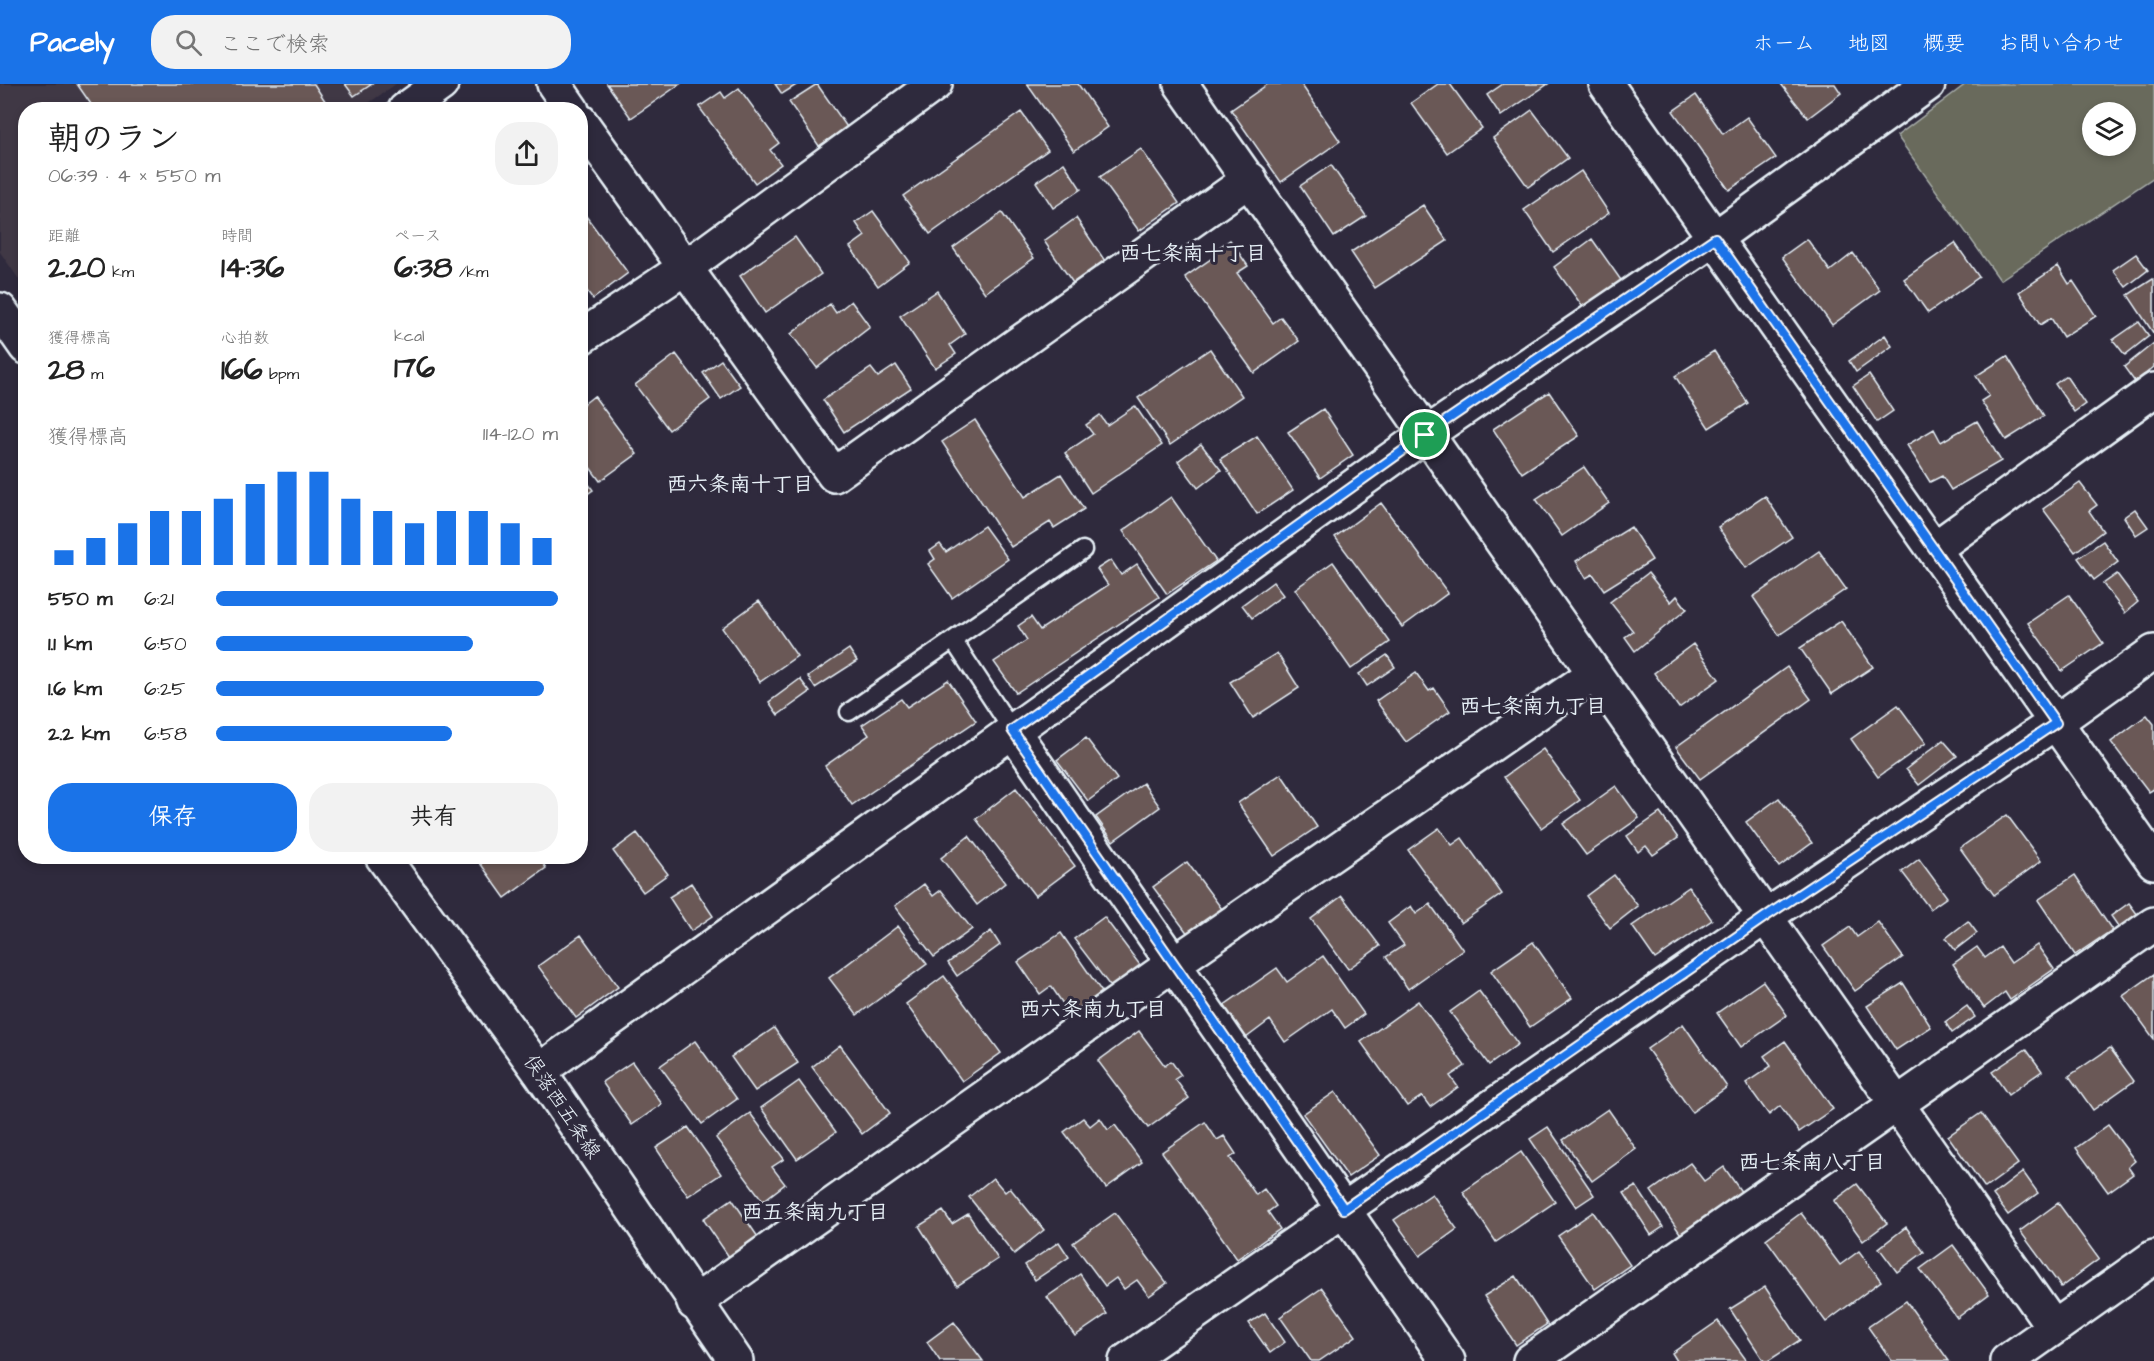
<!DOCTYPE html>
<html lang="ja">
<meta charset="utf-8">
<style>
body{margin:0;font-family:"Architects Daughter","Klee One",sans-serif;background:#f2f2f2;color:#222;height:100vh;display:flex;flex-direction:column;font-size:22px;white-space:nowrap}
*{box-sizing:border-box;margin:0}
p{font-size:20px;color:#767676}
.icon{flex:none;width:33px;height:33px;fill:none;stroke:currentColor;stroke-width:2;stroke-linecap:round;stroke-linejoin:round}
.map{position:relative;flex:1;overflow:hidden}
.side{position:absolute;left:18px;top:18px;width:570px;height:762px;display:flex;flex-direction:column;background:#fff;border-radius:24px;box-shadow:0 3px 9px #0003}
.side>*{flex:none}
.tools{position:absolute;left:2082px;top:18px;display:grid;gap:12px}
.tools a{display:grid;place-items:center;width:54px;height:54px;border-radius:50%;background:#fff;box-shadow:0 3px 9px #0003;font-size:30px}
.pin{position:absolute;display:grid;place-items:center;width:51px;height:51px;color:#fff;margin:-26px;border:3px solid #fff;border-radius:50%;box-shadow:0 2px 6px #0007}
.round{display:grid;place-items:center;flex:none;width:63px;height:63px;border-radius:24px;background:#f2f2f2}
.head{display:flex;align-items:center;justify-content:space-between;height:102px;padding:0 30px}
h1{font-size:33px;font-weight:800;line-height:45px}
.figures{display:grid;grid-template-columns:repeat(3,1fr);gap:9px;height:102px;padding:6px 30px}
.figures div{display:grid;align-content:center}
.figures b{font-size:30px;font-weight:800}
.figures small{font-size:16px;font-weight:400}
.figures p{font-size:16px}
.chart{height:168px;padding:12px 30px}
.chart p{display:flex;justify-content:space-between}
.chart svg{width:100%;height:108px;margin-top:6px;stroke:#1a73e8;stroke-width:6}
.cta{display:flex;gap:12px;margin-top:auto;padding:12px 30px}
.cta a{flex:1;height:69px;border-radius:24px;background:#1a73e8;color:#fff;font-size:24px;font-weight:800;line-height:69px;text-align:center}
.cta a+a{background:#f2f2f2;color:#222}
ul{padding:0 30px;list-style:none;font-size:20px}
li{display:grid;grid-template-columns:96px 72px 1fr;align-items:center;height:45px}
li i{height:15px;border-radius:8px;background:#1a73e8}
header{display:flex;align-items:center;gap:36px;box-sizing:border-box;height:84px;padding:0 30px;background:#1a73e8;color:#fff}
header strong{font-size:28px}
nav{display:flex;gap:33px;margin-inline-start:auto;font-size:21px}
.search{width:420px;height:54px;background:#f2f2f2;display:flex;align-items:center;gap:15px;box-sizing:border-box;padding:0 21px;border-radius:24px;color:#767676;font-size:22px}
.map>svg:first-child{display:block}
</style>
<header>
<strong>Pacely</strong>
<div class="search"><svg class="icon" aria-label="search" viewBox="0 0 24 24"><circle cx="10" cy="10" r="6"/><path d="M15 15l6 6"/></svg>ここで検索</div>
<nav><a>ホーム</a><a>地図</a><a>概要</a><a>お問い合わせ</a></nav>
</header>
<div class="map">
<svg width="2154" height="1277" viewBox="0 0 2154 1277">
<rect width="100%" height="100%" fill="#2f2a3d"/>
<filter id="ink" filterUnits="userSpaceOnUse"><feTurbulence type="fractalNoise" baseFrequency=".0167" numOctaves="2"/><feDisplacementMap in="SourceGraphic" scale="12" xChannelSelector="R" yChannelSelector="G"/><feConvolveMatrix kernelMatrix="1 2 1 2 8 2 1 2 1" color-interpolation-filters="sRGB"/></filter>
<g filter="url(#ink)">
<path fill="#413845" d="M0,0H396L360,25L26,26L25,204L0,168Z"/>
<path fill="#696a5b" stroke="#a8aeaa" stroke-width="1.5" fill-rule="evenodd" d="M1966,0H2154V93L2000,196L1897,52ZM2092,28H2126V62H2092Z"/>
<path fill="#6a5857" stroke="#e8f1f8" stroke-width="1.5" d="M77,0H314L331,26H95Z
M345,0H372L354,12Z
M607,0H680L631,34Z
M775,0H798L782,10Z
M817,0L847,43L819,62L789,18Z
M1027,0H1078L1108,43L1074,67Z
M1268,0H1301L1340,57L1281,98L1231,26Z
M1438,0H1450L1482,44L1447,69L1411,19Z
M1503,0H1548L1501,32L1487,11Z
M1781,0H1835L1841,9L1808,34Z
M739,4L779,59L770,66L781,80L755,99L699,23L721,8L725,14Z
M1696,11L1723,50L1747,33L1776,74L1729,106L1673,27Z
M1532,26L1568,74L1528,103L1493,54Z
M1021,28L1048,66L930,150L903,112Z
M1141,65L1179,119L1139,147L1100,93Z
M1064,79L1081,105L1053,124L1036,98Z
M1331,81L1366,132L1334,153L1300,102Z
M1581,87L1609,129L1553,168L1524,126Z
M1423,121L1447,157L1375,204L1351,168Z
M580,124L628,189L593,215L580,198Z
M873,127L910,178L878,202L850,163L865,152L856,139Z
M1002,129L1034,174L985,209L953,164Z
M1076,134L1105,177L1073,199L1044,157Z
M795,153L821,190L765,229L740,192Z
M1592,155L1623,199L1585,226L1554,183Z
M1807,155L1830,187L1853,169L1880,206L1832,241L1782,173Z
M1230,156L1248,182L1237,189L1273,239L1281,233L1299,257L1254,289L1185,193L1215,172L1212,168Z
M1955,159L1979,193L1928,229L1904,195Z
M2136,170L2148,186L2126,203L2113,186Z
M2058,182L2069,200L2073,197L2096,232L2063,253L2051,234L2040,241L2019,208Z
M2153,195L2154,196V250L2128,211Z
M937,207L965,250L950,261L956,270L935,284L900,232Z
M851,217L870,243L817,284L791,250L830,220L836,229Z
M2139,238L2149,252L2125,271L2113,256Z
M1885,251L1892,262L1856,288L1849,277Z
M2154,259V283L2135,298L2124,283Z
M1210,265L1242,312L1170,361L1138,314Z
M1714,267L1748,319L1709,344L1675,292Z
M676,270L710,315L669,346L635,301Z
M2007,272L2044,332L2006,356L1981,317L1989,312L1976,292Z
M721,276L740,302L721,315L703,289Z
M896,281L911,304L844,348L823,316L871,284L878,293Z
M1869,291L1893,327L1877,338L1853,302Z
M2066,292L2085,320L2074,328L2055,300Z
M1549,308L1579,352L1522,389L1493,345Z
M594,312L637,370L600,397L580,370V323Z
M1135,322L1162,361L1091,409L1065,369L1093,350L1086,341L1100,331L1107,341Z
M1323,325L1353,371L1320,394L1288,348Z
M975,336L1025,413L1061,390L1084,425L1054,444L1050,438L1011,463L942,358Z
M1977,337L2001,377L1951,406L1942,392L1930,398L1907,361L1934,345L1941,358Z
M1257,352L1293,406L1257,430L1220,375Z
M1201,360L1221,386L1198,404L1178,377Z
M1584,383L1609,419L1562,452L1536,415Z
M580,388L593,406L580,415Z
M2080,399L2097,421L2089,427L2103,447L2075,468L2043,425Z
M1765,412L1792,453L1746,484L1718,443Z
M1171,413L1216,477L1167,510L1123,447Z
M1381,419L1448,509L1402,543L1335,453Z
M2135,425L2148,443L2136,451L2124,433Z
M984,442L1008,475L952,514L928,480L935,475L930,467L940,460L946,468Z
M1631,443L1652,476L1604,506L1593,490L1586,494L1576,477Z
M2103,457L2118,478L2094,496L2078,474Z
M1819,467L1846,505L1779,551L1753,513Z
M1111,476L1121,491L1137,480L1159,513L1016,609L994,578L1027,556L1018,542L1031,533L1040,546L1108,501L1097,485Z
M1333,478L1390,558L1351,585L1295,505Z
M1648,489L1671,518L1677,512L1687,525L1635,567L1625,553L1633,547L1610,518Z
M2117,490L2138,518L2125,529L2103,500Z
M1273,498L1283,511L1252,534L1242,521Z
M2069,511L2103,559L2062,587L2028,539Z
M759,517L797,572L760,598L722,544Z
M1841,537L1873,583L1832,610L1800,564Z
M1693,560L1719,595L1679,624L1654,589Z
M849,565L857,577L815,604L808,593Z
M1277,569L1299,604L1253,634L1230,598Z
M1387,571L1395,583L1367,602L1359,590Z
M1787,583L1811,615L1700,695L1676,663Z
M1416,589L1429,607L1434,604L1450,627L1406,658L1376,617Z
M800,595L810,608L778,631L769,618Z
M948,596L976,637L852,721L825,682L869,651L862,641L901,615L907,623Z
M1898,621L1926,659L1878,693L1851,655Z
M2147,631L2154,640V705L2149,708L2111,658Z
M1086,654L1117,695L1088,717L1057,676Z
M1943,656L1957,672L1919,701L1906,685Z
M1543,665L1580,716L1541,744L1504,693Z
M1281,690L1317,743L1274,772L1238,719Z
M1143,699L1160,723L1113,757L1096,733Z
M1616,702L1639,734L1586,771L1563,740Z
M1016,704L1075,782L1035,812L976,735Z
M1779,714L1812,759L1779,783L1746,738Z
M1660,729L1678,754L1653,771L1646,762L1638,768L1627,752Z
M2007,731L2041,777L1994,811L1960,764Z
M1439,744L1452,761L1462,754L1502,810L1461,839L1408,766Z
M637,749L668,790L643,808L613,767Z
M969,752L1005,799L977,821L941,774Z
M475,772H538L546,784L505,814Z
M1919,775L1947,813L1930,825L1902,788Z
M1187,778L1222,825L1188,850L1153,803Z
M1614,791L1638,822L1610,844L1586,812Z
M2075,791L2112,846L2075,871L2038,816Z
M691,799L713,832L691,847L669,813Z
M924,800L933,812L941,806L972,845L934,873L895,822Z
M1689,803L1712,836L1655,875L1632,842Z
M1342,812L1380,862L1348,885L1311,835Z
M2129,819L2138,831L2120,845L2111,832Z
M1430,820L1463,866L1408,905L1386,873L1404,861L1388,839L1411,822L1416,830Z
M1104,833L1143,885L1113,906L1074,855Z
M1968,837L1977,849L1955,866L1946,854Z
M1878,838L1903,873L1855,907L1823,862L1850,843L1857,853Z
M898,842L927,880L857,931L829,894Z
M991,847L1000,861L957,892L948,879Z
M1061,849L1106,914L1074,936L1051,902L1040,910L1018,878Z
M581,851L618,903L576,934L538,882Z
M1533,858L1572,914L1530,943L1491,887Z
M2037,861L2054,885L2010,916L2005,908L1984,924L1953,880L1977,863L1985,874L2000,863L2011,879Z
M1323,872L1364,930L1345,944L1332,925L1285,958L1270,936L1246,954L1223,922L1277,884L1287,898Z
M2154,890V955L2123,912Z
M944,892L1001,969L962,997L906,920Z
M1763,897L1787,931L1741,963L1717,929Z
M1903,899L1931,943L1896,966L1867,922Z
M1479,907L1518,960L1489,981L1450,928Z
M1418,917L1465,982L1450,992L1458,1003L1430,1023L1422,1012L1407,1022L1361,958Z
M1967,922L1975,933L1952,949L1945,938Z
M1683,940L1727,1003L1692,1028L1647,965Z
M774,944L798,979L755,1007L731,973Z
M1139,947L1165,982L1171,977L1181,991L1175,995L1189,1014L1148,1044L1098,977Z
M695,957L737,1015L702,1040L660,982Z
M1785,957L1833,1025L1799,1048L1780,1022L1769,1031L1746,999L1771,982L1764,972Z
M840,961L890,1029L862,1050L812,983Z
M2110,964L2134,997L2093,1026L2069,992Z
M2026,965L2042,987L2008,1011L1992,988Z
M632,978L662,1020L632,1041L602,998Z
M799,997L836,1048L797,1075L761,1024Z
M1335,1008L1380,1071L1348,1093L1303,1030Z
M1608,1025L1636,1065L1592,1097L1563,1056Z
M750,1029L784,1075L772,1083L785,1100L763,1117L716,1054Z
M1981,1029L2018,1080L1985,1104L1948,1052Z
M1083,1034L1090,1042L1100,1034L1108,1046L1115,1041L1142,1078L1106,1104L1064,1048Z
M1205,1038L1217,1056L1224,1052L1236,1070L1230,1074L1256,1111L1264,1105L1276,1122L1268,1128L1280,1145L1237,1175L1162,1068Z
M2108,1041L2135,1077L2128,1083L2133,1090L2108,1108L2076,1064Z
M688,1043L721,1090L688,1112L656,1064Z
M1548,1043L1594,1111L1576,1123L1530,1055Z
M1521,1068L1555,1118L1496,1158L1463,1108Z
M1690,1079L1704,1097L1724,1083L1742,1109L1682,1152L1651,1107Z
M2023,1088L2038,1109L2008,1131L1993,1111Z
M993,1094L1005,1108L1010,1104L1044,1146L1014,1170L969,1113Z
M1857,1100L1887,1139L1863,1157L1834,1117Z
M1636,1102L1663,1143L1651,1151L1624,1109Z
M1432,1110L1457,1145L1420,1172L1394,1136Z
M732,1115L758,1153L729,1173L703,1135Z
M2058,1119L2099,1175L2061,1203L2020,1147Z
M943,1127L952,1140L968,1130L998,1175L957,1202L919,1142Z
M1593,1128L1630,1181L1595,1205L1558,1152Z
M1115,1129L1167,1199L1149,1212L1137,1196L1124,1205L1116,1194L1105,1202L1073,1159Z
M1801,1129L1840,1181L1859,1167L1881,1197L1826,1238L1766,1155Z
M1906,1143L1924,1168L1897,1188L1879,1164Z
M1059,1158L1069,1173L1035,1196L1025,1181Z
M1953,1161L1989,1210L1957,1234L1920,1185Z
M1080,1190L1107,1230L1075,1252L1047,1213Z
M1516,1192L1547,1240L1516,1261L1484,1212Z
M1765,1203L1800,1256L1768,1277H1764L1730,1225Z
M1322,1204L1356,1252L1319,1277H1311L1280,1233Z
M1906,1217L1949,1277H1892L1868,1243Z
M1265,1229L1285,1258L1270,1269L1249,1239Z
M1718,1237L1747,1277H1677L1672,1269Z
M954,1238L983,1277H940L927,1258Z"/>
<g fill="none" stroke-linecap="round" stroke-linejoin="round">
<defs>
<path id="service" d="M953,556L1012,646
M849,628L1083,466"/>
<path id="minor" d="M554,0L572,26
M1181,0L2054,1244
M1606,0L2154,778
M405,26L441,0
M580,37L834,391L1250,95
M580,254L686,183L935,0
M1934,465L2154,306
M1012,646L1448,1277
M539,987L1425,351L1715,154L1928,0
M694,1219L1173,880L1594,590
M1126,1277L1765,833L2056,638L2154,568
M1530,1277L2154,840
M2007,1277L2154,1173"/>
<path id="secondary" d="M0,226L26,263
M382,772L539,987L736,1277"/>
</defs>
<use href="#service" stroke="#e8f1f8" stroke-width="21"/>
<use href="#minor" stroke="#e8f1f8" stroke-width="38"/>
<use href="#secondary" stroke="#e8f1f8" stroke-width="38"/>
<use href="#service" stroke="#2f2a3d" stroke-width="16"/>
<use href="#minor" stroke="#2f2a3d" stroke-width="33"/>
<use href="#secondary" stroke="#2f2a3d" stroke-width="33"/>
</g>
</g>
<g fill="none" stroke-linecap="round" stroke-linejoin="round" filter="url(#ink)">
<defs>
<path id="route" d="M1715,154L2056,639L1765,833L1344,1125L1012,646L1425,351Z"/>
</defs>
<use href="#route" stroke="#fff" stroke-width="12"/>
<use href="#route" stroke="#1a73e8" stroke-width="8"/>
</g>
<g text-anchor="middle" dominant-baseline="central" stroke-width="6" stroke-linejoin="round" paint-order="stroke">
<g font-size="20" fill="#e8f1f8" stroke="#2f2a3d">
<text transform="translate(562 1023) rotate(56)">俣落西五条線</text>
</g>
<g font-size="21" font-weight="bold" fill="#e8f1f8" stroke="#2f2a3d">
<text x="1193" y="169">西七条南十丁目</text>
<text x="740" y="400">西六条南十丁目</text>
<text x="1533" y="622">西七条南九丁目</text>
<text x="1093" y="925">西六条南九丁目</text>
<text x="1812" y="1078">西七条南八丁目</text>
<text x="815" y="1128">西五条南九丁目</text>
</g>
</g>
</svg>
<div class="tools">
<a><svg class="icon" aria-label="layers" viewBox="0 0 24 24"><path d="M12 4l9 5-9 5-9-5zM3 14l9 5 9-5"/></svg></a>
</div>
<div class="pin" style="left:1425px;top:351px;background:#1e9e55"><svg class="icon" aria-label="arrive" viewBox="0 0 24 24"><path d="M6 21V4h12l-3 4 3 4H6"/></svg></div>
<section class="side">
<div class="head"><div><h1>朝のラン</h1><p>06:39 · 4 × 550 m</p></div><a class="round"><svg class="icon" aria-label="share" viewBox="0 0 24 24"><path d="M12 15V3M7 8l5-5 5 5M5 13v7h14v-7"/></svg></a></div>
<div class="figures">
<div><p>距離</p><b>2.20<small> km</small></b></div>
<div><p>時間</p><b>14:36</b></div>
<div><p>ペース</p><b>6:38<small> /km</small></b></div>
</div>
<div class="figures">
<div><p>獲得標高</p><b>28<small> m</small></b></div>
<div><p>心拍数</p><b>166<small> bpm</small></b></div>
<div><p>kcal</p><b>176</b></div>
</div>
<div class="chart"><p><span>獲得標高</span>114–120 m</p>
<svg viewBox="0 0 160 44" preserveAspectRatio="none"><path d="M5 44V38M15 44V33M25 44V27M35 44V22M45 44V22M55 44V17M65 44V11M75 44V6M85 44V6M95 44V17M105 44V22M115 44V27M125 44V22M135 44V22M145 44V27M155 44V33"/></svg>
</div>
<ul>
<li><b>550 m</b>6:21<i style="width:100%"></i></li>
<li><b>1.1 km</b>6:50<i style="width:75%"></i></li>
<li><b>1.6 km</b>6:25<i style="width:96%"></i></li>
<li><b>2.2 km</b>6:58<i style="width:69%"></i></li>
</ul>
<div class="cta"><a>保存</a><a>共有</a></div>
</section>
</div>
